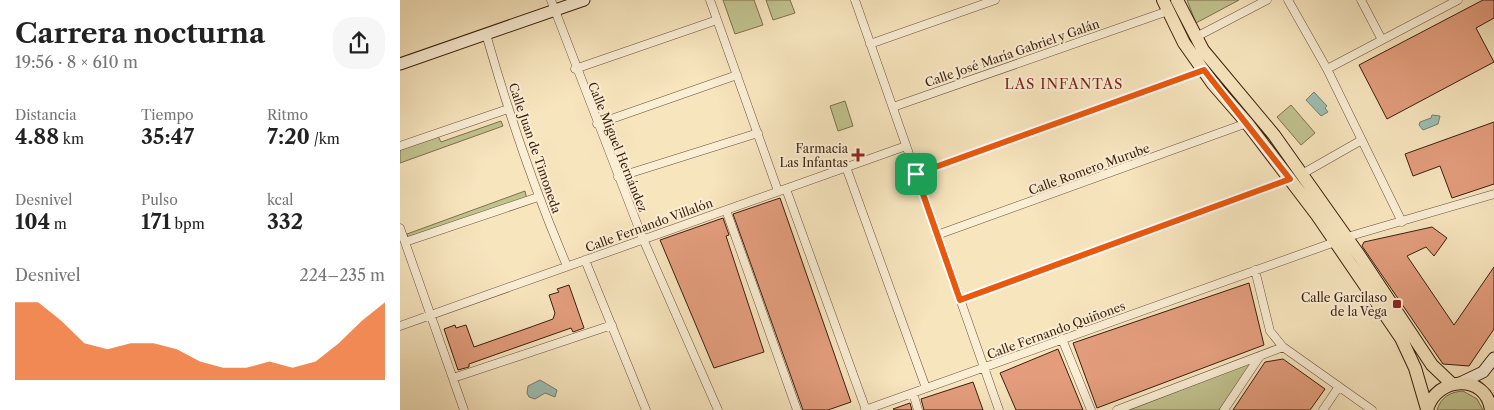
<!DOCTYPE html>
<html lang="es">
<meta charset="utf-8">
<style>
body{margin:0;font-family:"Libre Caslon Text",serif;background:#f6f6f6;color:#222;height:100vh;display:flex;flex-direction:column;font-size:19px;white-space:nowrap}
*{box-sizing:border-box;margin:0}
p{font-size:16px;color:#767676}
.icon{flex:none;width:28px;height:28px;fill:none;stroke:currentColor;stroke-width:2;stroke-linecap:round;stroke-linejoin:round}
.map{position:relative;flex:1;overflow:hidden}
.details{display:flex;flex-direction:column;background:#fff;width:400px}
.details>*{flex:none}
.pin{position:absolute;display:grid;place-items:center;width:42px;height:42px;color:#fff;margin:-21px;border-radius:10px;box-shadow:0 2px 8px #0006}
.round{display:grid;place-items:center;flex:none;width:52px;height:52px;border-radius:20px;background:#f6f6f6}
.head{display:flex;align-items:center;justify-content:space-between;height:85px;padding:0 15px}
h1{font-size:28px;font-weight:700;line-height:38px}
.stats{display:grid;grid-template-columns:repeat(3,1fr);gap:8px;height:85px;padding:5px 15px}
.stats div{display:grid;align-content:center}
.stats b{font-size:21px;font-weight:700}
.stats small{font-size:14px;font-weight:400}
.stats p{font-size:14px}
.chart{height:140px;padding:10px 15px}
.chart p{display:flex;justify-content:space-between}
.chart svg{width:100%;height:90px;margin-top:5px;fill:#ea580c;opacity:.7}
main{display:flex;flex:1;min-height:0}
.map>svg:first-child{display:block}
</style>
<main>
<section class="details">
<div class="head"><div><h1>Carrera nocturna</h1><p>19:56 · 8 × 610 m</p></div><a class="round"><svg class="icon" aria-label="share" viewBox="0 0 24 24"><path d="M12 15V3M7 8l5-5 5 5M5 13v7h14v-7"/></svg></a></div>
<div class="stats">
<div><p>Distancia</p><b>4.88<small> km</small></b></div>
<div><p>Tiempo</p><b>35:47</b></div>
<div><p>Ritmo</p><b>7:20<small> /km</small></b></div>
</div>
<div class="stats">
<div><p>Desnivel</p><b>104<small> m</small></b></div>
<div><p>Pulso</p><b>171<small> bpm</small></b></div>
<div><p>kcal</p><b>332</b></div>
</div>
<div class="chart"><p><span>Desnivel</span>224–235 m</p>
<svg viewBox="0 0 160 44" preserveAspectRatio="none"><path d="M0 44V6L10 6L20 15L30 26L40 29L50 26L60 26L70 29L80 35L90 38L100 38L110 35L120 38L130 35L140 26L150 15L160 6V44z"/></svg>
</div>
</section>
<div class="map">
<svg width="1094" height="410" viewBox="0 0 1094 410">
<rect width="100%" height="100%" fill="#f7e5be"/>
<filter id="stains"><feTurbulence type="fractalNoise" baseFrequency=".004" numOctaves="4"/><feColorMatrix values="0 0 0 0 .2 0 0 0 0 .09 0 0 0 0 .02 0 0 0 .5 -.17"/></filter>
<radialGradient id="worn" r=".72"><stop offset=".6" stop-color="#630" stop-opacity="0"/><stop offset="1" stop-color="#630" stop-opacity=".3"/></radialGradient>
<path fill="#c1c38f" stroke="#7e704d" d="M323,0H354L363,25L335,34Z
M366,0H390L395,13L373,20Z
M787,0H839L796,23Z
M445,101L453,126L438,131L430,106Z
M891,105L915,133L901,145L877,117Z
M101,121L103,126L0,163V150L38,136L41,142Z
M125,191L128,204L9,242L7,234Z
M853,362L819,410H729Z
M1063,391L1077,399L1083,410H1037C1041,397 1050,392 1063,391Z"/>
<path fill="#9dbfb3" stroke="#767f70" d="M914,92L927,106L925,108L928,112L921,116L906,100Z
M1032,115L1040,116L1038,124L1023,130L1019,125L1020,122L1031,118Z
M140,380L157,390L155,397L145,393L135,399L129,397L127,393L128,386Z"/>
<path fill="#e39d7d" stroke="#3b1e0b" d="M1083,0H1094V18L1076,28L1094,62L987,119L959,65Z
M1094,122V184L1052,198L1040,166L1013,176L1005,154Z
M380,198L451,402L428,410H403L333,214Z
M323,218L329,235L326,236L364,352L314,368L260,240Z
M1032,227L1047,238L1034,256L1026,247L1007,256L1054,325L1094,267V329L1069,366L1043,364L962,246L964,242Z
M849,283L864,345L697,408L673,343Z
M169,285L184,328L173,332L171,328L69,364V367L58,370L44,329L55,325L56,328L66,325L74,347L131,327L153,319L155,313L149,295L159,292L157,289Z
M658,349L683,410H616L600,373Z
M883,359L925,389L910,410H833L865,362Z
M573,382L583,410H524L521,399Z
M510,403L512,410H494L493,409Z"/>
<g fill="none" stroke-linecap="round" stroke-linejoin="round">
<defs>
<path id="street" d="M151,0L243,239L318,410
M310,0L378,191
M455,0L599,410
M888,0L927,69L1002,222
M961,0L982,40
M86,34C109,115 134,189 167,266
M796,37L867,0
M470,44L595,0
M175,69L317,20
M927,69L1058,0
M493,107L768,11
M197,124L337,75
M0,146L108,109
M446,167L526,388
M516,174L804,70
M902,174L960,141
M218,177L358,133
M386,189L466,410
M326,210L397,410
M0,228L64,410
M537,235L847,123
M947,237L1094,194
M5,242L138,197
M185,260L246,410
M855,270L870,331L883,347L972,410
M560,300L890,179
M0,326L506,146
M662,339L691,410
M53,378L212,325
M513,393L518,410
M465,410L935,242
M717,410L883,347
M824,410L860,356
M923,410L938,388"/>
<path id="secondary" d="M0,64L184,0
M1060,383L1083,372L1094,358"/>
<path id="primary" d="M763,0L784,43L813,84L847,123L917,215L1001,338L1015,368L1027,409
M777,0L803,50L874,135L959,255L1032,365L1052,384
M1027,410C1036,376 1086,373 1091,410"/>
</defs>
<use href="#street" stroke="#6a5038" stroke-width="9"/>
<use href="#secondary" stroke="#3b1e0b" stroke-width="13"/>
<use href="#primary" stroke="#3b1e0b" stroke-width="14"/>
<use href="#street" stroke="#faeed5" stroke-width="8"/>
<use href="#secondary" stroke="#faeed5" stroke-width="11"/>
<use href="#primary" stroke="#f7e5be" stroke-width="12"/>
</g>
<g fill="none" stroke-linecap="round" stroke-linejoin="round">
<defs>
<path id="route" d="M804,70L890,179L560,300L516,174Z"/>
</defs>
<use href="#route" stroke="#fff" stroke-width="10"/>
<use href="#route" stroke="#ea580c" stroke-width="6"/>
</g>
<g fill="#8f2418" stroke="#faeed5" stroke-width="2">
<path d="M455.5 147.5h5v5h5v5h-5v5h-5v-5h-5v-5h5z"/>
<rect x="992" y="299" width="10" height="10" rx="2.5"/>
</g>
<g text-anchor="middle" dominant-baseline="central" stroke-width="4" stroke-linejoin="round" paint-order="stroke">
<g font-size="12" fill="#3b1e0b" stroke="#faeed5">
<text transform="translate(612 53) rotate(-19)">Calle José María Gabriel y Galán</text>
<text transform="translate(218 147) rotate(68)">Calle Miguel Hernández</text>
<text transform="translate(135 148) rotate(71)">Calle Juan de Timoneda</text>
<text transform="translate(689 169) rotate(-20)">Calle Romero Murube</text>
<text transform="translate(249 225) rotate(-20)">Calle Fernando Villalón</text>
<text transform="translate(656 330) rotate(-20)">Calle Fernando Quiñones</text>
</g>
<g font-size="12" fill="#3b1e0b" stroke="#faeed5" text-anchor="end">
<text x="448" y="148">Farmacia<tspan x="448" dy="14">Las Infantas</tspan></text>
<text x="987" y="297">Calle Garcilaso<tspan x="987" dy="14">de la Vega</tspan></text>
</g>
<g font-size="14" letter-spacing="1" fill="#7a1f14" stroke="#faeed5">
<text x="664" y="84">LAS INFANTAS</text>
</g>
</g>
<rect width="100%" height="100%" filter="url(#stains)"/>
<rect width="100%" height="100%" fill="url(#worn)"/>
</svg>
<div class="pin" style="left:516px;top:174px;background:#1e9e55"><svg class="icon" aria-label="arrive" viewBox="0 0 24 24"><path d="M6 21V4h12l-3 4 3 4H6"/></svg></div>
</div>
</main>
